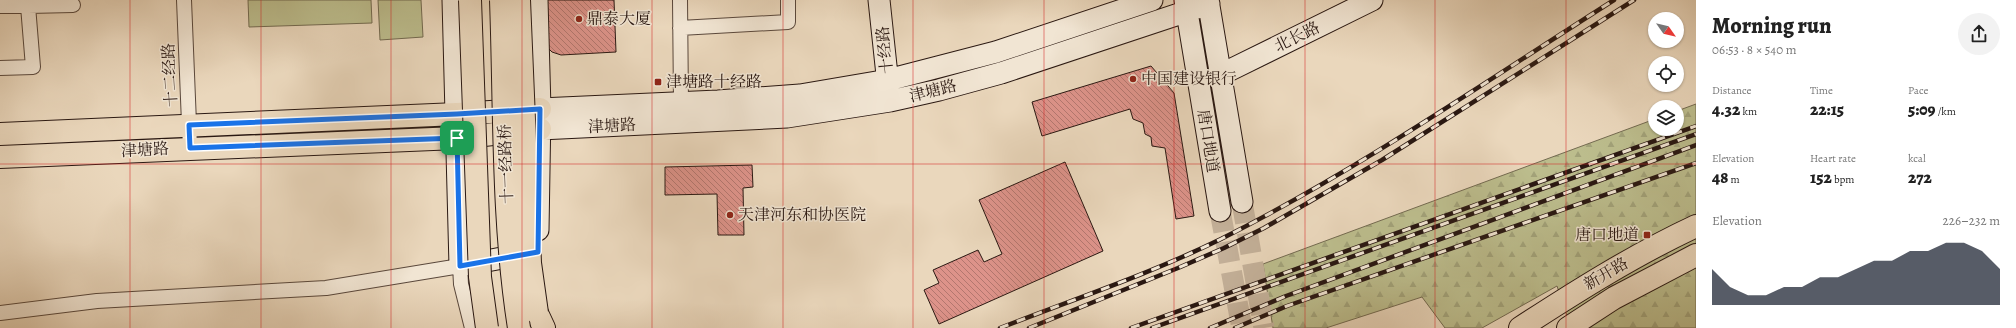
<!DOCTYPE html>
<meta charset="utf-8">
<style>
body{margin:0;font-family:Alegreya,"Noto Serif SC",serif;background:#f2f2f2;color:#222;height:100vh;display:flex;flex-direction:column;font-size:15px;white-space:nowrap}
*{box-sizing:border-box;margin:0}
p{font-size:13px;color:#767676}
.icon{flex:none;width:22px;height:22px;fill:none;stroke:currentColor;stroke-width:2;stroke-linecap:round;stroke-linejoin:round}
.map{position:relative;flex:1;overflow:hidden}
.side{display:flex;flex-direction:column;background:#fff;width:320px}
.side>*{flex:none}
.needle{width:26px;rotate:124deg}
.controls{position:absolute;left:1648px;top:12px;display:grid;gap:8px}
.controls a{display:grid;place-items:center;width:36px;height:36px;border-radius:50%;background:#fff;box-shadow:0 1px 3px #0004;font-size:20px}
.pin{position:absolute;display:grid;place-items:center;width:34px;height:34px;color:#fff;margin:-17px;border-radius:8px;box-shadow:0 2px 6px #0006}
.round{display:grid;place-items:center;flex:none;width:42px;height:42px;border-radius:21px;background:#f2f2f2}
.head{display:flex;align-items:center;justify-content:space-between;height:68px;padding:0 16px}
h1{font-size:22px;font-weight:800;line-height:30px}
.metrics{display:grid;grid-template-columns:repeat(3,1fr);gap:6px;height:68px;padding:4px 16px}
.metrics div{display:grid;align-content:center}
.metrics b{font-size:17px;font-weight:800}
.metrics small{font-size:11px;font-weight:400}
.metrics p{font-size:11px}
.chart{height:112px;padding:8px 16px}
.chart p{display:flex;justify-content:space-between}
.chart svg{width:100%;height:72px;margin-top:4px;fill:#111827;opacity:.7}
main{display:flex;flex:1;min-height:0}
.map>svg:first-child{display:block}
</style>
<main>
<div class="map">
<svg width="1696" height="328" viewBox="0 0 1696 328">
<defs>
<pattern id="forest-firs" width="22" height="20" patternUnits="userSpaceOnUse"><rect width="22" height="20" fill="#bcbd8d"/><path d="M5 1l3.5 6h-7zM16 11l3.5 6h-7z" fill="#a2a279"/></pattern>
<pattern id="building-back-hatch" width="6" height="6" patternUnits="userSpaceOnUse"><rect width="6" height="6" fill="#dd938a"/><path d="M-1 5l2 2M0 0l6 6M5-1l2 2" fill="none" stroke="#b3776f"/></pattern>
</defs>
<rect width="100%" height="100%" fill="#ead7bc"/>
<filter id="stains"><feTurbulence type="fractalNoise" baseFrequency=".005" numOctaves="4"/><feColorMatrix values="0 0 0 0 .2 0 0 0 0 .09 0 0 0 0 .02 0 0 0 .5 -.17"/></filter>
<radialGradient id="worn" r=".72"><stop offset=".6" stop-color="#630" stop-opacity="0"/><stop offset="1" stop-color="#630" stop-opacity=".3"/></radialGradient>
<path fill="url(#forest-firs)" stroke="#736a50" d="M1696,104V328H1571L1557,286L1482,328H1445L1422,297L1326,328H1273L1263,264L1655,119V129H1677V111Z"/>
<path fill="#bcbd8d" stroke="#736a50" d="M248,0H371L372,23L249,27Z
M378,0H421L423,37L380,40Z"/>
<path fill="url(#building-back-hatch)" stroke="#2a1812" d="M542,0H614L616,52L561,55L552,52L547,47Z
M1151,66L1174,93L1194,216L1176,219L1165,148L1152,146L1151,137L1145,134L1143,123L1133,119L1130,109L1042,136L1032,102Z
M1065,162L1103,251L939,324L924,290L939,283L933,270L978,250L984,262L1002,254L979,200Z
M752,165L753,187L743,188L744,235H718L717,194L665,195V167Z"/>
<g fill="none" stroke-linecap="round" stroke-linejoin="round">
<path stroke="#c4b19a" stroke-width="21" stroke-dasharray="21 10" stroke-linecap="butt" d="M1242,202L1264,328
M1220,211L1242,328"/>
<defs>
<path id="street" d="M184,0L190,148
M680,0L681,102
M0,6H28L27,0
M680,28L788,22V0
M0,68L33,67L28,6L73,5
M0,313L97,301L326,288L460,266L461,284L472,328"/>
<path id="secondary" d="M453,0L460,266L528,253
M537,0L540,109L538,230
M879,0L889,94
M1185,0L1220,211
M1208,0L1242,202
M1222,74L1372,0
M540,109L718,101L800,95L888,80L996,52L1152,0
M540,129L787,117L890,101L939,90L1001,73L1209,4"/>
<path id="primary" d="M0,134L457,114L540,109
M0,157L457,138L540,129
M1520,328C1577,291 1634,255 1696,226
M1568,328L1614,298L1696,255"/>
<path id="highway" d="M537,313L544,328"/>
</defs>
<use href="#street" stroke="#5a483c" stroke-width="16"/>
<use href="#secondary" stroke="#2a1812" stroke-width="23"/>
<use href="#primary" stroke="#2a1812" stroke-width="24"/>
<use href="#highway" stroke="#2a1812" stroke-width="24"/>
<use href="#street" stroke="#f1e5d3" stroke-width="14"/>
<use href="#secondary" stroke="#f1e5d3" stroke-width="21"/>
<use href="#primary" stroke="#ead7bc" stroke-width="22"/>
<use href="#highway" stroke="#ead7bc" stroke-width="22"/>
<defs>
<path id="rail" d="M1000,328C1074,299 1150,274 1221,239C1358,170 1485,82 1614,0
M1029,328L1178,268L1224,248L1264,228L1382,160L1634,0
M1131,328L1696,126
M1152,328L1696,134
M1210,328L1286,296L1696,145
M1235,328L1287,306L1696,163"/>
</defs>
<use href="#rail" stroke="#2a1812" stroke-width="4.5"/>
<use href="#rail" stroke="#f1e5d3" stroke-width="3" stroke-dasharray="9" stroke-linecap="butt"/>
<defs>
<path id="primary-bridge" d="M470,0L480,277L487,328
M501,0C505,109 502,220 519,328
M519,0L530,263L537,313"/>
</defs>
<use href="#primary-bridge" stroke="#2a1812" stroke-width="24" stroke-linecap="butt"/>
<use href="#primary-bridge" stroke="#ead7bc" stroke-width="22"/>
</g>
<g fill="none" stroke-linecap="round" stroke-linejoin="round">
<defs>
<path id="route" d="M540,109L538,252L460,266L457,138L190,148L189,125L457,114Z"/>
</defs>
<use href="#route" stroke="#fff" stroke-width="8"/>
<use href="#route" stroke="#1a73e8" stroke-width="5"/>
</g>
<path fill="none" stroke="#d62828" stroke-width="1" stroke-opacity="0.55" d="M130,0V328M261,0V328M391,0V328M522,0V328M652,0V328M783,0V328M913,0V328M1044,0V328M1174,0V328M1305,0V328M1435,0V328M1566,0V328M0,164H1696"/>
<g fill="#8f2418" stroke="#f1e5d3" stroke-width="1.5">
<circle cx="579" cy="19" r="4"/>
<circle cx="1133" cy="79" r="4"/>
<rect x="654" y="78" width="8" height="8" rx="2"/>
<circle cx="730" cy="215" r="4"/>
<rect x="1643" y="231" width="8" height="8" rx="2"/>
</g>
<g text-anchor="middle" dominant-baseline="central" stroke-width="3" stroke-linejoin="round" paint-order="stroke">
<g font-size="16" fill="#2a1812" stroke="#f1e5d3" text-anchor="start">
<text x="587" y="19">鼎泰大厦</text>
<text x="1141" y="79">中国建设银行</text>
<text x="666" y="82">津塘路十经路</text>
<text x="738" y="215">天津河东和协医院</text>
<text x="1639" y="235" text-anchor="end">唐口地道</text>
</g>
<g font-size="16" fill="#2a1812" stroke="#f1e5d3">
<text transform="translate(1297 37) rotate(-26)">北长路</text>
<text transform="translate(885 50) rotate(-96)">十经路</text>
<text transform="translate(170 75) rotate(-93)">十二经路</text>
<text transform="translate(933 91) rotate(-14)">津塘路</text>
<text transform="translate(612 126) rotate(-3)">津塘路</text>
<text transform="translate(1208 141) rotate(81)">唐口地道</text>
<text transform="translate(145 150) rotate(-3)">津塘路</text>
<text transform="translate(506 164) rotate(-92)">十一经路桥</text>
<text transform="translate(1606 274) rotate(-30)">新开路</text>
</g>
</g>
<rect width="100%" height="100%" filter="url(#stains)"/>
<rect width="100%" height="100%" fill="url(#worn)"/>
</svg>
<div class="controls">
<a><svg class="needle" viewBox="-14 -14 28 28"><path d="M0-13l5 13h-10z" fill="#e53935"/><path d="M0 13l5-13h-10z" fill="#767676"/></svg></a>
<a><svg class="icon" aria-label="locate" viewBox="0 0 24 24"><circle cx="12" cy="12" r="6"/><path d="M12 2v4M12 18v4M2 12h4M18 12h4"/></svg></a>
<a><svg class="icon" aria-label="layers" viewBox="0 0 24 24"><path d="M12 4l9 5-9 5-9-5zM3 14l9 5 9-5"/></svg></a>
</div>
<div class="pin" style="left:457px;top:138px;background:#1e9e55"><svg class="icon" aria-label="arrive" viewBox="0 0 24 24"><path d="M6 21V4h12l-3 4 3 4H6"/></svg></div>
</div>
<section class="side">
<div class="head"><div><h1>Morning run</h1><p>06:53 · 8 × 540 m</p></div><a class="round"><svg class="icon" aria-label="share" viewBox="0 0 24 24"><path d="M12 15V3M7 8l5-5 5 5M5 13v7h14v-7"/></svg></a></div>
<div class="metrics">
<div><p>Distance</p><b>4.32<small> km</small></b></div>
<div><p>Time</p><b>22:15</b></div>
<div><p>Pace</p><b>5:09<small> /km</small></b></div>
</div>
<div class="metrics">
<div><p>Elevation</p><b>48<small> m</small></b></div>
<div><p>Heart rate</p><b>152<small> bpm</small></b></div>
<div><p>kcal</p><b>272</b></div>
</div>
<div class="chart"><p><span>Elevation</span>226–232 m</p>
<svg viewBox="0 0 160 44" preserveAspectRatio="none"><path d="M0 44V22L10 33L20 38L30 38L40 33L50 33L60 27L70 27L80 22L90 17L100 17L110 11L120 11L130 6L140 6L150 11L160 22V44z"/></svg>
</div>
</section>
</main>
